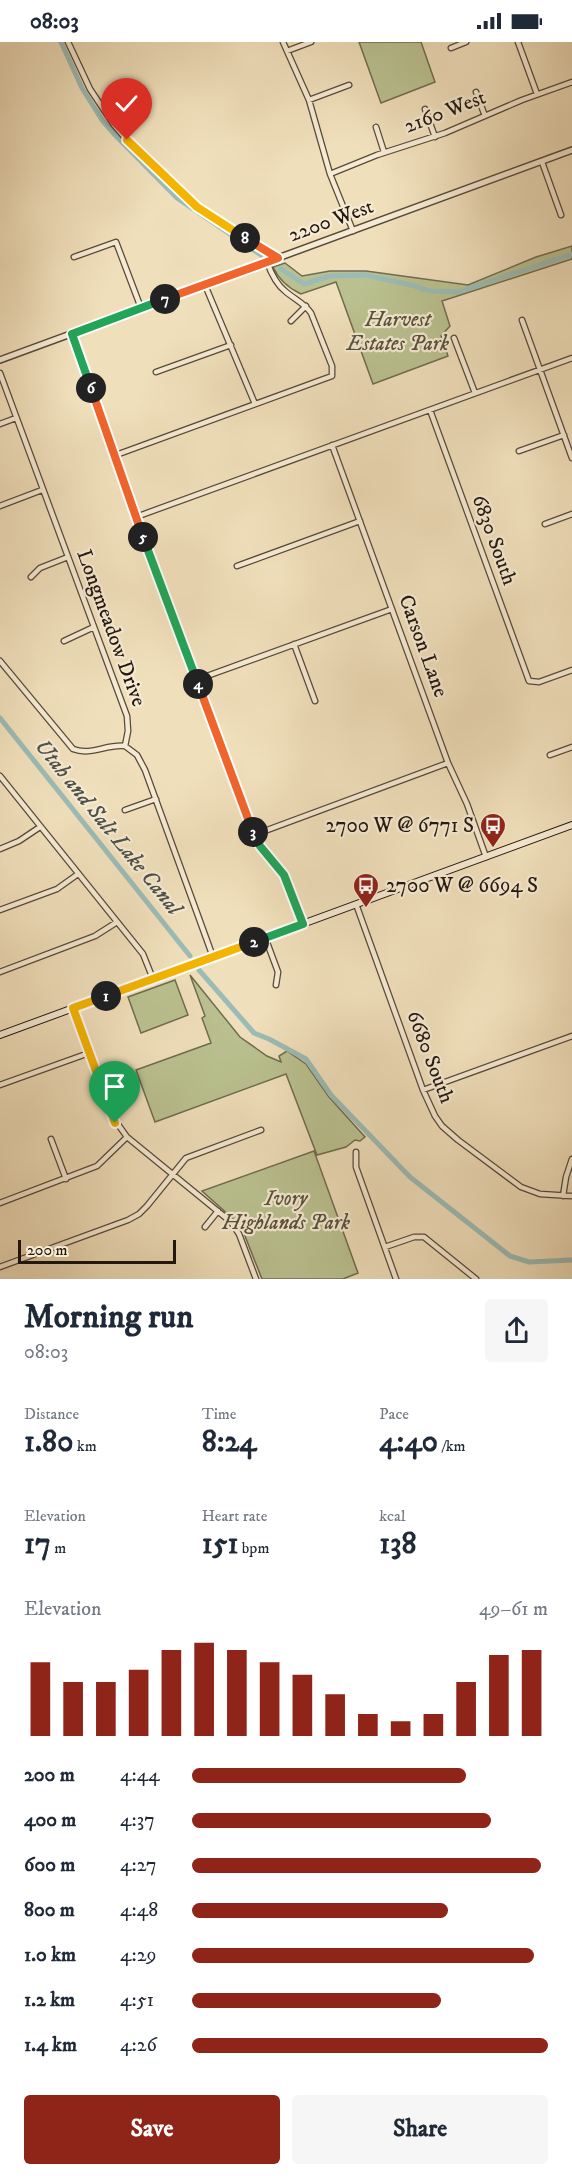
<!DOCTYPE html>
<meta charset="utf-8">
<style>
body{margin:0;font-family:"IM FELL DW Pica",serif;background:#f6f6f7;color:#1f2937;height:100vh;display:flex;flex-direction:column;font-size:22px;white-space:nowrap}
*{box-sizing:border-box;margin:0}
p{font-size:20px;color:#747a83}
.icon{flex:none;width:33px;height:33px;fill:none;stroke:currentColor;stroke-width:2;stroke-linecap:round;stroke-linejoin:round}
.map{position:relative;height:1237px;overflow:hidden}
.drawer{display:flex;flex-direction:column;background:#fff;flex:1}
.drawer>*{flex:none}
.scale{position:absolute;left:18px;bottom:15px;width:158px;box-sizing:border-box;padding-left:6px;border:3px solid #24170e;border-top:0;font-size:16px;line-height:21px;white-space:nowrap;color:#24170e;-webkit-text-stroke:4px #f5ead3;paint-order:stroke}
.pin{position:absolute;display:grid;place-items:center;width:51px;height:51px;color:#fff;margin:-62px -26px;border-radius:50% 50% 50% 0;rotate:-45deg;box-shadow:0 0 6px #0007}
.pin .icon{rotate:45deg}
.km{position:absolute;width:30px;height:30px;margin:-15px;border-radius:50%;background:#222;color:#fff;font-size:16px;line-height:30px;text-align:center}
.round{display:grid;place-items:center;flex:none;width:63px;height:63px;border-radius:6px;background:#f6f6f7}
.summary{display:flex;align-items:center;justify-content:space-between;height:102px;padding:0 24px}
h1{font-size:33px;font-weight:700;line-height:45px}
.stats{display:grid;grid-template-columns:repeat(3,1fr);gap:9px;height:102px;padding:6px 24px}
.stats div{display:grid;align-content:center}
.stats b{font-size:30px;font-weight:700}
.stats small{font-size:16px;font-weight:400}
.stats p{font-size:16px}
.chart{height:168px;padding:12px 24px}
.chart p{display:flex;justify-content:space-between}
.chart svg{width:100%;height:108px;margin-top:6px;stroke:#8f2418;stroke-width:6}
.primary-button{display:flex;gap:12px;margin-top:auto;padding:12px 24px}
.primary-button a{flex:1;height:69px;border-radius:6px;background:#8f2418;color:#fff;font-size:24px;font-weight:700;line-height:69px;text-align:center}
.primary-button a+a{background:#f6f6f7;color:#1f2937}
ul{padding:0 24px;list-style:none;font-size:20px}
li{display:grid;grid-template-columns:96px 72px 1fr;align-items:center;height:45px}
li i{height:15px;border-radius:8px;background:#8f2418}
.status{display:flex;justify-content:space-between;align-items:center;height:42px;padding:0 30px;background:#fff;direction:ltr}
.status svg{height:16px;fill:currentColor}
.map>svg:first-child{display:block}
</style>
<div class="status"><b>08:03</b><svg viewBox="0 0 49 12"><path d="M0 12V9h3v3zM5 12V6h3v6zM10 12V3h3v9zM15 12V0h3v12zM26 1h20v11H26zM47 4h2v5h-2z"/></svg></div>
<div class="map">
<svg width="572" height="1237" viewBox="0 0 572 1237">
<rect width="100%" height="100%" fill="#f0dfbb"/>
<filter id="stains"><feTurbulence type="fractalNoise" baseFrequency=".00333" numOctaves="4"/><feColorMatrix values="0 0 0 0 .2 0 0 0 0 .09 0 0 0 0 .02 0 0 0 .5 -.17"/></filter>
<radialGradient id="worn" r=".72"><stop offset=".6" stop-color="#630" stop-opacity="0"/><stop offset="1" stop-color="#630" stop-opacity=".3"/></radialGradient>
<path fill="#bac190" stroke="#6f6c4f" stroke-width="1.5" d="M359,0H421L435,40L381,61Z
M572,204V217L442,259L450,284L441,294L448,314L373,342L336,240L301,252C288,246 279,238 273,225L285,221L302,234L330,229H366L468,243L536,215Z
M190,933L240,995L267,1014L281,1020L279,1014L287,1009L306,1022L329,1055L365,1095L360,1099L355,1098L346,1105L317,1113L286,1032L155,1080L136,1028L211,1001L202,976L205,974Z
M175,938L188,973L141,991L128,955Z
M314,1109L358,1231L343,1237H262L241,1184L202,1149Z"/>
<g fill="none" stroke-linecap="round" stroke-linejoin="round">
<path stroke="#9bbcb6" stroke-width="5" d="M61,0L82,46L102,78L115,93L177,156L261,213
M281,227L304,242L330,234L365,233L411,243L430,249L458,250L572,212
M0,676L190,914
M199,928L254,991L269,997L306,1017L331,1053L410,1135L510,1214L529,1220L572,1218"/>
<defs>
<path id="minor" d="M68,0L90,47L114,83L127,98L197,165L277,216
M283,0L309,58L330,132L353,189
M518,0L537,52
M451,6L466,0
M287,9L311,0
M476,50L485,74
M309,58L349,43
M425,67L435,95
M376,85L384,110
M542,120L561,173
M330,132L377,113L445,91L522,58L572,40
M74,215L116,200L141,266
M205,243L255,362
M522,278L572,416
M291,279L306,264
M72,292C129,457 190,621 250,786L260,803L284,833L303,882
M454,296L475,351
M156,330L231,303
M0,331L127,674L128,689L125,704L137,713L145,728L213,915
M430,368L529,639L539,640L572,628
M0,382L16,376
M332,403L448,721L467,762L486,815
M519,409L564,393
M116,413L332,334V324L311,271C304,261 294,257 285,249C276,242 271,231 267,220
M0,464L42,448
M136,475L572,316
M545,482L572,472
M237,524L360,479
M31,535L40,526L68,515
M64,599L94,585
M294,602L315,659
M0,619L73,707C91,714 106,702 125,704
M196,638L392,567
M550,713L572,705
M0,734L143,912L153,937
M125,768L156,757
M254,793L448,721
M0,807L19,799L40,785
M356,862L423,1048L435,1074L442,1084L458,1098L521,1145L540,1152L572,1154
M0,868L57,847L78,832
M265,895L278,930L276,943
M0,930L95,894L117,880
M73,966L112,1074L127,1095L231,1180L239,1192L256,1237
M0,1043L89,1011
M423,1048L572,994
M51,1097L66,1137
M356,1110V1125L396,1237
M563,1154L566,1135L572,1117
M0,1161L97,1124L127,1095
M205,1185L218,1169
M385,1205L414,1195H424L476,1237
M0,1225L128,1178L139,1172L147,1164L186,1116L261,1088"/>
<path id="tertiary" d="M0,318L572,108"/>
<path id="secondary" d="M0,993L572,783"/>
</defs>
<use href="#minor" stroke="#574939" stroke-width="7"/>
<use href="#tertiary" stroke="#574939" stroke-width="8"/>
<use href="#secondary" stroke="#24170e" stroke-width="8"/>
<use href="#minor" stroke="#f5ead3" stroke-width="4.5"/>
<use href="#tertiary" stroke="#f5ead3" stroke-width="5"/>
<use href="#secondary" stroke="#f5ead3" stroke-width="6"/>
</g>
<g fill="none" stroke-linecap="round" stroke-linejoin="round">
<defs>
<path id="split-1" d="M106,954L73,966L115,1081"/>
<path id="split-2" d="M106,954L254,900"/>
<path id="split-3" d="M253,790L260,804L284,833L303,882L254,900"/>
<path id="split-4" d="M198,642L253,790"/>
<path id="split-5" d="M143,495L198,642"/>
<path id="split-6" d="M91,346L143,495"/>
<path id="split-7" d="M91,346L72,292L165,257"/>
<path id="split-8" d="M165,257L278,216L245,196"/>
<path id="split-9" d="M127,98L197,165L245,196"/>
</defs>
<use href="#split-1" stroke="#fff" stroke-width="12"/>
<use href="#split-2" stroke="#fff" stroke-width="12"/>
<use href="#split-3" stroke="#fff" stroke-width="12"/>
<use href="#split-4" stroke="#fff" stroke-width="12"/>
<use href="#split-5" stroke="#fff" stroke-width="12"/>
<use href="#split-6" stroke="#fff" stroke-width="12"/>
<use href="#split-7" stroke="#fff" stroke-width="12"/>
<use href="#split-8" stroke="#fff" stroke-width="12"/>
<use href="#split-9" stroke="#fff" stroke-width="12"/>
<use href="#split-1" stroke="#f5b400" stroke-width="8"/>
<use href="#split-2" stroke="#f5b400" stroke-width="8"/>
<use href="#split-3" stroke="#22a559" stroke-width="8"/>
<use href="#split-4" stroke="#f0652b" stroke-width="8"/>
<use href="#split-5" stroke="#22a559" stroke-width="8"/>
<use href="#split-6" stroke="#f0652b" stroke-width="8"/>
<use href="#split-7" stroke="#22a559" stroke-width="8"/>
<use href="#split-8" stroke="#f0652b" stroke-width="8"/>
<use href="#split-9" stroke="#f5b400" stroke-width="8"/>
</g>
<defs>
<symbol id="bus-pin" viewBox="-11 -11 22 30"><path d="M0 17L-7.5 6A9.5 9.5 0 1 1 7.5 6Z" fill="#8f2418" stroke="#f5ead3"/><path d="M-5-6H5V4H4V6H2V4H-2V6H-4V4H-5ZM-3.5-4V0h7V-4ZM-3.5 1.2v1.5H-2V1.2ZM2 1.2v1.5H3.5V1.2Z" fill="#fff"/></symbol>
</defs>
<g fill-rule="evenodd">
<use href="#bus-pin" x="478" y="769" width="30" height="40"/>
<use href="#bus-pin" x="351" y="829" width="30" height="40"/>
</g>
<g text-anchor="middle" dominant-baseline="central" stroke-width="4.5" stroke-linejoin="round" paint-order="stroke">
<g font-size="21" fill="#24170e" stroke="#f5ead3">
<text transform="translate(445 70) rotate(-21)">2160 West</text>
<text transform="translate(331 179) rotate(-20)">2200 West</text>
<text transform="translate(494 498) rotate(70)">6830 South</text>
<text transform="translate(111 586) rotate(70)">Longmeadow Drive</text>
<text transform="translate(423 604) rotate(70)">Carson Lane</text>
<text transform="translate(430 1015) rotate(69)">6680 South</text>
</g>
<g font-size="21" font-style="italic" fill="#58523c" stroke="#f5ead3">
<text x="398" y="278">Harvest<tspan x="398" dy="24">Estates Park</tspan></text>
<text x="286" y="1157">Ivory<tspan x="286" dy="24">Highlands Park</tspan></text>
</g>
<g font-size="21" fill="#24170e" stroke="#f5ead3" text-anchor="end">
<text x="474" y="784">2700 W @ 6771 S</text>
<text x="386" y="844" text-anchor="start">2700 W @ 6694 S</text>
</g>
<g font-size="22" font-style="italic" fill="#4e5149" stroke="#f5ead3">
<text transform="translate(108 785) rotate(51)">Utah and Salt Lake Canal</text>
</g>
</g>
<rect width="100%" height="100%" filter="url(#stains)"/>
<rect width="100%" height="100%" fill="url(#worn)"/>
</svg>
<div class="scale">200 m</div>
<div class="pin" style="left:115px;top:1081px;background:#1e9e55"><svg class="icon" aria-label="arrive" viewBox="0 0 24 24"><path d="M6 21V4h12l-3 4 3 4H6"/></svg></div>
<div class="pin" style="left:127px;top:98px;background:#d93025"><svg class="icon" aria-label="check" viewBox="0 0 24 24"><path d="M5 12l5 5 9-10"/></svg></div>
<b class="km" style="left:106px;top:954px">1</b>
<b class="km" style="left:254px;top:900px">2</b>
<b class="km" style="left:253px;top:790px">3</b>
<b class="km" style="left:198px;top:642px">4</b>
<b class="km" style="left:143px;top:495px">5</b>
<b class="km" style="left:91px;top:346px">6</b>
<b class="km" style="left:165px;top:257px">7</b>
<b class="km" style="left:245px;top:196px">8</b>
</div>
<section class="drawer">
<div class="summary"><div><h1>Morning run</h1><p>08:03</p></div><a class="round"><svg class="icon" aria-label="share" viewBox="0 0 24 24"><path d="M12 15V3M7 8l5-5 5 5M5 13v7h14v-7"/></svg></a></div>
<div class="stats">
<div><p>Distance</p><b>1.80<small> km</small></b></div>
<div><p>Time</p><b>8:24</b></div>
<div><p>Pace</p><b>4:40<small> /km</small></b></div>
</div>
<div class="stats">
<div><p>Elevation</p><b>17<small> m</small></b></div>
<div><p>Heart rate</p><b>151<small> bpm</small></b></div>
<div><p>kcal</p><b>138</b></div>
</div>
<div class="chart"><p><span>Elevation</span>49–61 m</p>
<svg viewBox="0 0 160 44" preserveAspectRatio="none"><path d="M5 44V14M15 44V22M25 44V22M35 44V17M45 44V9M55 44V6M65 44V9M75 44V14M85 44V19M95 44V27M105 44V35M115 44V38M125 44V35M135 44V22M145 44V11M155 44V9"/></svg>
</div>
<ul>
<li><b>200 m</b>4:44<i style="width:77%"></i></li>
<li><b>400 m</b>4:37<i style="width:84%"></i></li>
<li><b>600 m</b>4:27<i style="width:98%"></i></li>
<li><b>800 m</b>4:48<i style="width:72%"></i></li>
<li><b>1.0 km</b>4:29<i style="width:96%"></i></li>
<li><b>1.2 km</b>4:51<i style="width:70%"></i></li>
<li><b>1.4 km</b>4:26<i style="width:100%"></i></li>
</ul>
<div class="primary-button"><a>Save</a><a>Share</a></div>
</section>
